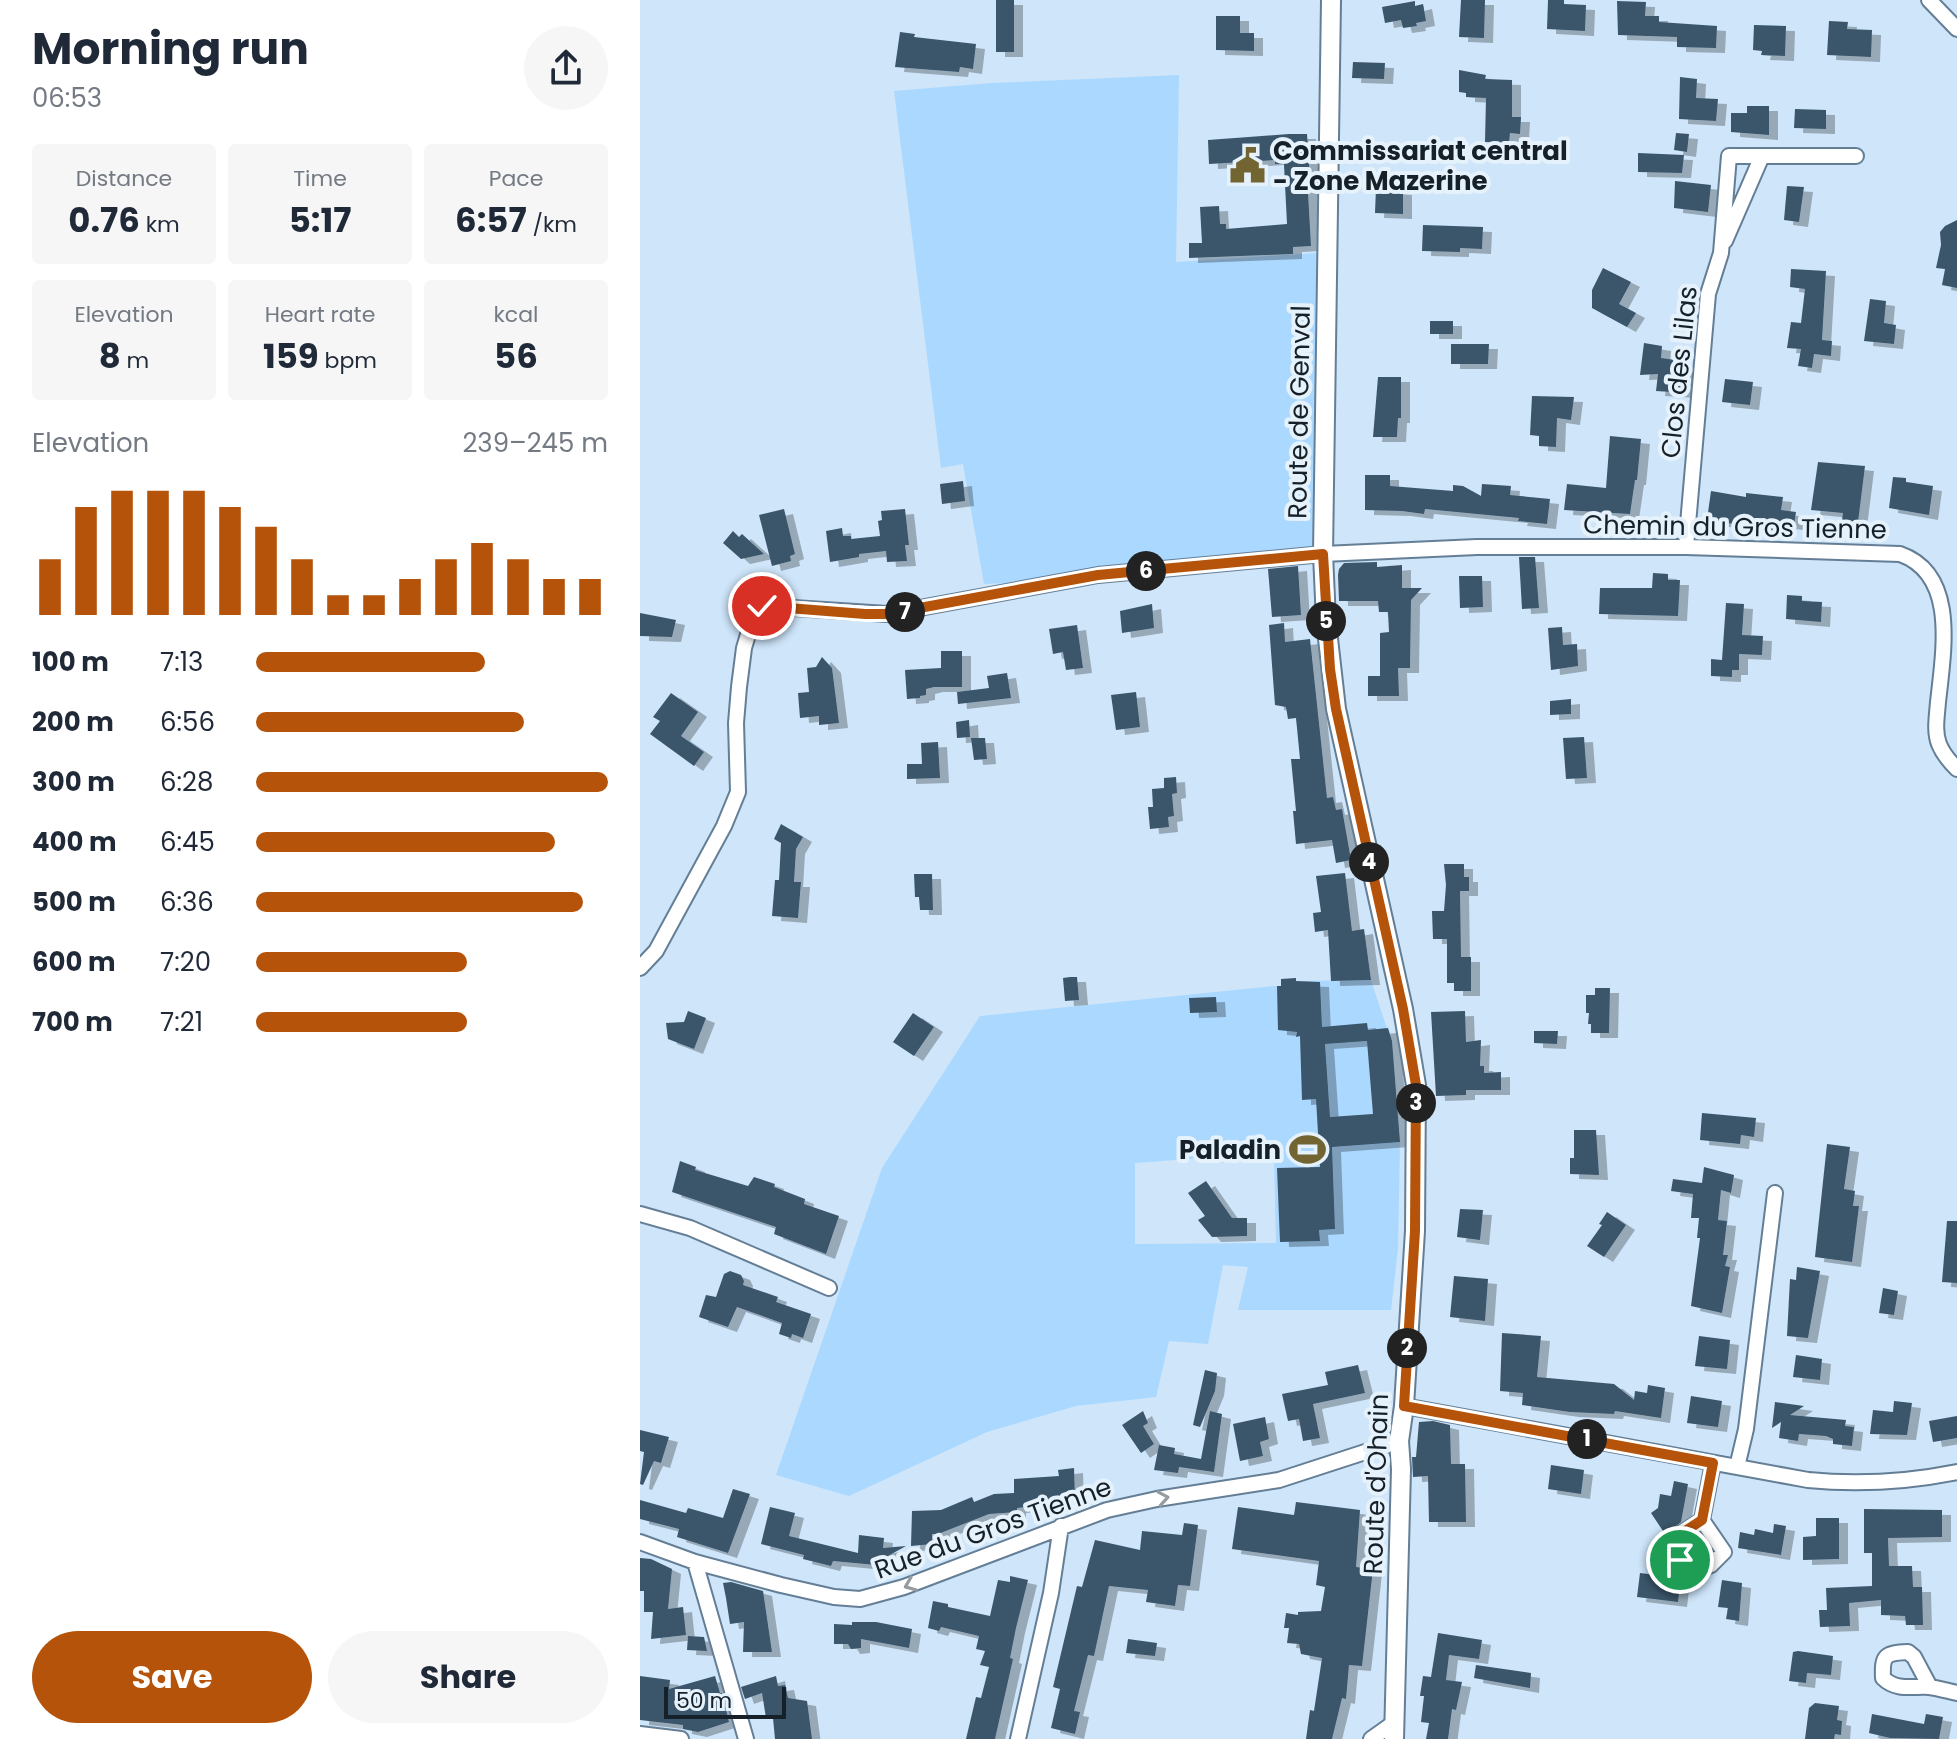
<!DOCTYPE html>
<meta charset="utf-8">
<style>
body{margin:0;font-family:Poppins,sans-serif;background:#f6f6f7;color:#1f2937;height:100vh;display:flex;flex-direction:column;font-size:30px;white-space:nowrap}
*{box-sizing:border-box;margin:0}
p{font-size:26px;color:#747a83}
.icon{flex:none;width:44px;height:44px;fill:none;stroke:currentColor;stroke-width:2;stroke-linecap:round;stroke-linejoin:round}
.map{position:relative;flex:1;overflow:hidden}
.panel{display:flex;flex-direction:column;background:#fff;width:640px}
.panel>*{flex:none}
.scale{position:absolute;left:24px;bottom:20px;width:122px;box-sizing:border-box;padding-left:8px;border:4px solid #152029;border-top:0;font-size:22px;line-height:28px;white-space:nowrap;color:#152029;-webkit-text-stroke:6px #e5f1fb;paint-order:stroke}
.pin{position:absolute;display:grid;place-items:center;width:68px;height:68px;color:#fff;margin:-34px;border:4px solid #fff;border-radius:50%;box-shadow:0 2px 8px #0007}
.km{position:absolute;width:40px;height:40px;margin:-20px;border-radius:50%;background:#222;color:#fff;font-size:22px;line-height:40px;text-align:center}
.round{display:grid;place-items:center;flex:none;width:84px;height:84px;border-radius:42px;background:#f6f6f7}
.headline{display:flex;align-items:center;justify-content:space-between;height:136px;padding:0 32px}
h1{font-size:44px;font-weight:700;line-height:60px}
.metrics{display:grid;grid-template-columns:repeat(3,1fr);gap:12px;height:136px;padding:8px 32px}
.metrics div{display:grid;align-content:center;border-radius:8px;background:#f6f6f7;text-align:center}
.metrics b{font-size:34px;font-weight:700}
.metrics small{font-size:22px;font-weight:400}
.metrics p{font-size:22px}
.chart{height:224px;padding:16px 32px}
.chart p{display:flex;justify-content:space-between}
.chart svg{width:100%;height:144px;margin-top:8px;stroke:#b45309;stroke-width:6}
.primary-button{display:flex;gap:16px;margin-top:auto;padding:16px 32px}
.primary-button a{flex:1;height:92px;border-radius:48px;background:#b45309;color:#fff;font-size:32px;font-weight:700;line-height:92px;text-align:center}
.primary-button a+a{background:#f6f6f7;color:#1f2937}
ul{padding:0 32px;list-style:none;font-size:26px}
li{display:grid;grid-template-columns:128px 96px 1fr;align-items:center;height:60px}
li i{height:20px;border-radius:10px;background:#b45309}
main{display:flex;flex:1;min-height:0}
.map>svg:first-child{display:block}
</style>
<main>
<section class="panel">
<div class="headline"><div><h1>Morning run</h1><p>06:53</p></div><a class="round"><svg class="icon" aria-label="share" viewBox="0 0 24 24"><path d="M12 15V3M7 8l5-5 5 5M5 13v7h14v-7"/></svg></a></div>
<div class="metrics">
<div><p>Distance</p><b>0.76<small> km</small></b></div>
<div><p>Time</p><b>5:17</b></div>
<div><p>Pace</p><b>6:57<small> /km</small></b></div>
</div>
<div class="metrics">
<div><p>Elevation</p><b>8<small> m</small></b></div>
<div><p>Heart rate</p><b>159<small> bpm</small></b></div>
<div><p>kcal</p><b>56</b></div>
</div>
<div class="chart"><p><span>Elevation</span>239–245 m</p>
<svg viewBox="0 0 160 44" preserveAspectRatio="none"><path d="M5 44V27M15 44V11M25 44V6M35 44V6M45 44V6M55 44V11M65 44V17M75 44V27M85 44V38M95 44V38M105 44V33M115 44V27M125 44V22M135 44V27M145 44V33M155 44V33"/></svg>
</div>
<ul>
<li><b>100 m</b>7:13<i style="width:65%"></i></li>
<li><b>200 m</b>6:56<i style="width:76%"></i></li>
<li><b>300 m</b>6:28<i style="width:100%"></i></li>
<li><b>400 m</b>6:45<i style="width:85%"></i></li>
<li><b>500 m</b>6:36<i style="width:93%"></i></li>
<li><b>600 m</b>7:20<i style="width:60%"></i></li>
<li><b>700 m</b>7:21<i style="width:60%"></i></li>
</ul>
<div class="primary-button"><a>Save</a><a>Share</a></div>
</section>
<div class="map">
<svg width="1317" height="1739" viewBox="0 0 1317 1739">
<defs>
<filter id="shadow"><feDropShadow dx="9" dy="5" stdDeviation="0" flood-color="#0004"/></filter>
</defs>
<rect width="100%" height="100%" fill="#cee5fa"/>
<path fill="#abd8ff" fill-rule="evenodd" d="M539,75L536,262L677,253V556L445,580L344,584L323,464L301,468L254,91L352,83Z
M731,980L751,1041L760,1142L758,1248L751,1310H598L608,1267L583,1265L568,1344L529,1341L516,1397L436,1406L347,1432L209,1496L136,1475L242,1168L340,1016L635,986H660L661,981ZM575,1157L577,1163L634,1159L636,1243L495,1244V1163Z"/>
<path fill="#3b556a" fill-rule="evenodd" filter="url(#shadow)" d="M356,0H374V52H356Z
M821,0H845L844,38L819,37Z
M908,0H924V4L946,5L945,31L907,29Z
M775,1V6L783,4L786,21L776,23L777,26L763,28L761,20L745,23L742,7Z
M977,1L1006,2L1005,16H1019V22L1077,26L1076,48L1037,47V37L978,35Z
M576,16H600V33H614V51L576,50Z
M1189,21L1208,22L1207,29L1232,30L1231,57L1187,55Z
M1114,25L1146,26L1145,56L1121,55L1122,51L1113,50Z
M260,32L275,34L274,37L336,44L333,69L320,67L319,72L255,67Z
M713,62L745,63L744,79L712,78Z
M819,70L846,75L845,79L872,80V117H881L880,134L870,133L869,143L845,142L846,98L826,97V93L819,92Z
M1040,77L1057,79L1056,98L1078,99L1076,121L1039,119Z
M1107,106H1129V135L1091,132V113H1107Z
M1155,109L1186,110V129L1154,128Z
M1036,133L1049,134L1047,152L1034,150Z
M649,134H667L671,193H668L671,246L653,247V254L549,258V243H562L560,207L579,206L580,224H586V229L647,224L644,164H635V160L569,164L568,140Z
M998,153L1044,155L1042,173L998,172Z
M1035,181L1071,185L1068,212L1034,208Z
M1147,186L1164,187L1159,222L1144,220Z
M736,188L763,190V214L735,213Z
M1317,220V288L1302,285L1305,269L1296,268L1301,245L1300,232L1305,226Z
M783,225L843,227L842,249L820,248V252L782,251Z
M963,268L991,282L979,304L996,313L987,327L952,308V290Z
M1151,269L1186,271L1182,340L1192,341L1191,356L1174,354L1172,368L1158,366L1161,349L1147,348L1151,322L1161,323L1165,289L1150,287Z
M1230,299L1246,301L1244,323L1256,325L1254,344L1224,341Z
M790,321H813V334H790Z
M1004,343L1022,346L1021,358L1049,362L1047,393L1016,391L1018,374L1000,375Z
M811,344H849L848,364H811Z
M738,377H761V418H758L757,437H733Z
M1085,379L1113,382L1110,405L1082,402Z
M892,396L934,397L931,420L917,418L916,447L899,446V436L890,435Z
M970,436L1001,439L997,480H995L990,514L924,510L927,484L966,488Z
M1178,462L1225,466L1217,530L1201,527L1203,513L1171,510Z
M725,475H750V486L813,491V485L823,486L841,496L842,484L871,486L870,495L910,499L907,524L878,521L879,518L785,509L784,514L762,511L725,510Z
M1253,477L1266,478V482L1293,486L1289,515L1249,508Z
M323,481L325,501L302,504L300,484Z
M1071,491L1106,497V493L1143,497L1141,510L1156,512L1154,525L1147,524V528L1139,527V531L1067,520Z
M144,509L155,554L150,556L151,561L132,566L119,515Z
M265,509L269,545H265L267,561L247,562L246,551L219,554V557L190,562L186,531L202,528L203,536H211V539L240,536L238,521L242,520L241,511Z
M93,531L99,537L102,534L124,554L101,559L83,543Z
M879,557H895L899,608L882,609Z
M737,562V567L762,565V588H782L771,600L770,668H758L759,696H728V676H740V633L749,632L748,612H739L738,601H699L698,575L699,569L704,563Z
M658,566L661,615L632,617L628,569Z
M1013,573L1028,574V580H1040L1038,616L959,614L960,588H1012Z
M819,576H842L843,607L820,608Z
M1147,595L1162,596V601L1182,602L1181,622L1146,619Z
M1086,603L1104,604L1102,635L1123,636L1122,655L1099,654V670H1092V677L1071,676V659L1082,660Z
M512,604L514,628L482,633L480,611Z
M0,613L36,620L32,637L0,636Z
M644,623L645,642L670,639L687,798L693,797L696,810L702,809L711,860L696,863L692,840L656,844L653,811H656L651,759H660L656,718L648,719L646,707L635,705L629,625Z
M437,625L443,668L426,670L423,652L413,654L409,629Z
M922,627L923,645L937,644L938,666L911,670L908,628Z
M301,651H322V687H294L286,689V695L280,696V698L267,699L265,670L301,668Z
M182,657L192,668L199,723L179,725V716L160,718L158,693L169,692L167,668L176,667Z
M367,673L371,698L318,704L317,692L349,688L347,676Z
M496,692L500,727L476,730L471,695Z
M31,693L58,712L41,736L64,752L54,766L10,734L20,721L13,717Z
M931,699V714L910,715V701Z
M329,720L330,737L317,738L316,722Z
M944,737L947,778L926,779L923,738Z
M331,738H345L347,759L334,760Z
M298,742L300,778L267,779V764H282L281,743Z
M536,777L537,793L532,794L534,816L528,817L529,827L510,829L508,807H513L512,789L524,788V778Z
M141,824L163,837L156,849L154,882H161L158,918L132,916L135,880H139L141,843L134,839Z
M804,864H824V877H829V891H820L821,957H831V991H814V983H807V939H793L792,911H804L806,885Z
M705,873L712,931L724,929L731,980L691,981L688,930L675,932L673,913L681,912L676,876Z
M274,874H292L293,910H280L279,897H275Z
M430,977H437L439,1000L425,1001L423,978Z
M656,978V981L680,982L682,1027L727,1023L728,1030L748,1028L752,1041L760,1142L692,1147L695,1229L679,1230L680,1241L640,1242L637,1168L680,1167L676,1099L662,1100L660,1036L656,1037L657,1032L638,1030L637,986H641V979ZM727,1041L733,1114L690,1117L685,1044Z
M955,988H970L969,1033H951V1024H948L949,1013H946V995H955Z
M576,997L577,1012L550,1013L549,998Z
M48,1011L66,1018L54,1049L28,1039L26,1023L44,1022Z
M825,1011L826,1042L841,1040L840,1066H844V1073L861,1072V1090H826V1095L796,1096L791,1012Z
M273,1013L294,1027L274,1056L253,1042Z
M894,1031H918L917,1044L894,1043Z
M1062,1113L1116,1118L1114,1137L1101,1135L1100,1144L1060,1140Z
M934,1130H956L959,1175L930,1174V1158H934Z
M1187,1144L1210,1147L1204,1189L1215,1191L1213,1206H1219L1212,1262L1175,1257Z
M40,1161L56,1167L55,1170L108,1186L114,1177L135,1184L134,1187L165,1199L164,1204L199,1216L186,1254L134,1234L136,1227L32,1192Z
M1064,1167L1094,1175L1091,1193L1081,1190L1078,1220L1087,1221L1083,1255H1088L1085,1266L1090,1267L1082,1313L1051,1306L1060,1238H1057L1059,1218H1051L1053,1194L1031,1191L1033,1179L1062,1183Z
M566,1181L592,1218H607V1236L572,1237L558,1220L565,1216L548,1193Z
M820,1209L843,1210L840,1240L817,1237Z
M967,1212L986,1225L964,1257L947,1246L962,1225L959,1224Z
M1307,1221H1317V1283L1302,1282Z
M1157,1267L1180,1271L1168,1338L1147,1336L1150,1279L1156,1280Z
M90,1271L101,1275L104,1281L103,1285L138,1297L136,1302L171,1314L163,1338L152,1334L151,1338L139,1334L142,1323L97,1307L88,1327L59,1317L66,1295L76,1297L84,1274Z
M814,1276L848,1279L845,1321L810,1317Z
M1243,1288L1258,1291L1254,1315L1239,1313Z
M862,1333L901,1336L897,1377L974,1384L994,1400L995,1391L1007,1393L1008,1385L1025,1388L1021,1418L975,1411L974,1414L930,1412L882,1405L883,1393L860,1391Z
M1059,1336L1090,1340L1087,1369L1055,1366Z
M1156,1355L1182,1359L1180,1380L1153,1377Z
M718,1365L725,1393L673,1404L680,1438L663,1441L659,1419L648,1421L642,1394L688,1385L685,1372Z
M565,1370L577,1373L575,1391L560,1427L553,1425Z
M1051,1396L1082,1401L1078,1427L1047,1423Z
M1254,1401L1272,1403L1267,1435L1230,1434L1233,1410L1253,1412Z
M1135,1402L1164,1406L1150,1415L1206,1420L1205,1426L1214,1427L1212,1446L1193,1444V1439L1186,1436L1159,1434L1158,1441L1139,1438L1141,1422L1132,1428Z
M503,1411L508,1423L503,1426L514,1444L501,1453L482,1425Z
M570,1411L582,1414L574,1472L539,1467L538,1473L514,1470L519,1445L535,1448L534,1454L561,1459Z
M1317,1416V1438L1293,1442L1289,1421Z
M625,1417L629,1439L620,1442L623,1456L600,1461L593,1424Z
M793,1421L810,1425L811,1464H825L826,1522H789L788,1476L773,1477L772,1457H776L779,1422Z
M0,1430L29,1437L21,1463L14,1461L3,1485L0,1484L4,1452L0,1451Z
M911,1465L944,1470L941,1494L908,1489Z
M434,1468L435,1499L396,1502V1506L377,1508V1512L349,1514L298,1534H292V1544L271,1546L272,1511L301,1510L332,1497L334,1502L354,1494L374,1493V1479L419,1476L418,1470Z
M1034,1481L1048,1484L1041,1522L1025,1534L1011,1513L1018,1508L1020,1494L1031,1496Z
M93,1489L110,1494L88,1553L37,1537L39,1529L0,1519V1500L46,1513L48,1508L83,1518Z
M656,1502L720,1510L716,1567L733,1569L722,1666L709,1665L706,1699L702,1698L692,1739H666L670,1710L674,1711L682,1658L661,1654L659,1644L647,1643L649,1628H644L646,1613L658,1615V1612L681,1611L685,1587L676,1585L679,1561L592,1549L598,1507L654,1515Z
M130,1507L155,1513L149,1536L218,1553L219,1535L244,1538L243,1548L266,1546L237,1562L236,1565L193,1561L191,1566L163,1559L164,1555L121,1544Z
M1224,1509L1302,1510V1537L1248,1538L1249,1566H1272L1273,1587H1282L1283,1625H1266L1265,1616L1241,1615V1600L1209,1603L1210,1626L1180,1627L1179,1610H1187L1186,1588L1232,1586V1553H1224Z
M1176,1518H1199V1559L1163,1560V1537L1176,1536Z
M544,1523L558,1525L550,1586L538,1585L535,1606L506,1602L508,1590L469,1586L454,1656L448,1655L434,1711L440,1712L435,1734L411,1728L420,1689L413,1687L437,1586L442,1587L455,1540L500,1550L502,1531L542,1535Z
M1134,1524L1146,1526L1141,1555L1098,1548L1100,1532L1114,1535L1115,1529L1133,1533Z
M0,1558L11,1559L32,1569L28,1609L43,1607L46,1635L11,1639L13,1612H4V1591H0Z
M1000,1573L1032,1577L1031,1584L1040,1585L1038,1602L997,1597Z
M370,1576L388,1580L376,1628L370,1658L373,1659L355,1739H326L336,1697L341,1698L349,1667L340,1665L345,1651L336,1649L339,1636L301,1627L299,1631L288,1628L293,1601L308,1604V1607L350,1616L358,1580L370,1582Z
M1082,1580L1102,1583L1099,1621L1086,1619L1088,1608L1078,1607Z
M91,1582L123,1591L132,1652H103L104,1622L90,1624L86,1598L83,1583Z
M212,1622H236L272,1629L269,1648L221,1639V1648L211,1649L208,1644H194V1624L212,1625Z
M798,1633L842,1640L839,1659L809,1655L806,1680L822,1682L816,1710L812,1709L808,1739H786L789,1723L781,1722L784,1696H780L783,1676L791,1677Z
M48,1636L64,1637L67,1651L47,1650Z
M488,1639L517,1643L515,1656L486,1653Z
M1158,1651L1193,1656L1191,1675L1167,1673L1166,1683L1149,1681L1153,1652Z
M836,1665L891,1673L890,1688L834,1678Z
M0,1676L30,1680L29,1689L75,1676L80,1693H82L89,1722L58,1732L43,1729V1725L0,1720Z
M136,1676L138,1686L145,1685L148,1698L167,1701L172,1739H135L133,1718H126L122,1693L105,1699L101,1687Z
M1175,1703L1199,1706L1197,1720L1202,1721L1201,1735L1195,1734L1194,1739H1165L1169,1708Z
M1232,1714L1284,1724L1286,1714L1303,1717L1299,1739L1250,1738L1229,1733Z"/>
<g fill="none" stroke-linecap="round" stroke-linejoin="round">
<defs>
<path id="minor" d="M1289,0L1317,29
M1085,241L1122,156
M1046,547L1068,294L1081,253L1089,156H1216
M0,968L16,951L84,826L98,792L96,723L99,687L104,648L116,608L122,606L247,614L458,575L683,554L837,547H1046L1260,554C1317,574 1304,648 1298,702C1297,716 1294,731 1299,744C1303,754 1310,762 1317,769
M0,1214L50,1228L189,1288
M764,1406L1168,1480C1219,1485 1267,1482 1317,1472
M1097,1467L1106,1429L1135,1193
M1062,1520L1084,1552L1071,1565L1054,1572L1040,1560L1032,1545L1036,1537L1062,1520L1073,1463
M0,1542L55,1562L141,1585L194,1597L220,1599L264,1587L467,1510L517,1499L639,1480L759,1441
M55,1562L106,1739
M1290,1687L1274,1657L1268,1652C1245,1653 1242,1655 1243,1678C1256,1691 1273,1686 1289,1687C1298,1688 1308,1691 1317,1693
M0,1734L41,1739
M378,1739L411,1593L421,1526
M731,1739L755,1722"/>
<path id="secondary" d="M691,0L683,554L686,621L696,709L763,1009L776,1085L775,1231L764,1406L759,1441L761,1469L754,1739"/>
</defs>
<use href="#minor" stroke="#647e95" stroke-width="18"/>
<use href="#secondary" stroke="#647e95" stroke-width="22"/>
<use href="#minor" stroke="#fff" stroke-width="14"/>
<use href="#secondary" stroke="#fff" stroke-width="18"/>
</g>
<defs><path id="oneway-chevron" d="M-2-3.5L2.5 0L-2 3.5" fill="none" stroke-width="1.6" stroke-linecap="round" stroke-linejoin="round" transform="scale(2)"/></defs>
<g stroke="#969b9f">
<use href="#oneway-chevron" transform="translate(523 1498) rotate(-10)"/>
<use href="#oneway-chevron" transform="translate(270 1585) rotate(158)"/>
</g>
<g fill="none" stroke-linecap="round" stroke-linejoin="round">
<defs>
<path id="route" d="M122,606L225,614H247L458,575L683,554L690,669L696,709L763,1009L776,1085L775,1231L764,1406L1073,1463L1062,1520L1036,1537L1032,1545L1040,1560"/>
</defs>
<use href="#route" stroke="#fff" stroke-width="16"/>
<use href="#route" stroke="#b45309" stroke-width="10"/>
</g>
<defs>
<symbol id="civic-bare" viewBox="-9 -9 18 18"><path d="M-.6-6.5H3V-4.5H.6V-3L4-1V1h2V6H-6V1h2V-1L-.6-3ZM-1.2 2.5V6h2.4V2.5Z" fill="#736532" stroke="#e5f1fb" stroke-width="2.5" paint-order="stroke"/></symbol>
<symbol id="stadium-bare" viewBox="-9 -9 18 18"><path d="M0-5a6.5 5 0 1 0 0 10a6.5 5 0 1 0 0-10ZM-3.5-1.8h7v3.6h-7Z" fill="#736532" stroke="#e5f1fb" stroke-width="2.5" paint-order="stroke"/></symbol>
</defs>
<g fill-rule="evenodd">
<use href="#civic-bare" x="582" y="140" width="51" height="51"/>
<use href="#stadium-bare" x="642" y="1124" width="51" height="51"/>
</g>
<g text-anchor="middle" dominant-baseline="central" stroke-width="8" stroke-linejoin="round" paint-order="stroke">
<g font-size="26" font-weight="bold" fill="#152029" stroke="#e5f1fb" text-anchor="start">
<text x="633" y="151">Commissariat central<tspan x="633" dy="30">- Zone Mazerine</tspan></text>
<text x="641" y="1150" text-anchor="end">Paladin</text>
</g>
<g font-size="26" fill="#152029" stroke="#e5f1fb">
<text transform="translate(1039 372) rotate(-84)">Clos des Lilas</text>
<text transform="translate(659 412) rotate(-89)">Route de Genval</text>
<text transform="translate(1095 527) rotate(1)">Chemin du Gros Tienne</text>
<text transform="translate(736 1484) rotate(-88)">Route d'Ohain</text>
<text transform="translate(353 1528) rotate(-20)">Rue du Gros Tienne</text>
</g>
</g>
</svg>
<div class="scale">50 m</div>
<div class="pin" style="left:1040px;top:1560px;background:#1e9e55"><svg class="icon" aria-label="arrive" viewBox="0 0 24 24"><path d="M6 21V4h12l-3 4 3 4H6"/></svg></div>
<div class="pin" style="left:122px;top:606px;background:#d93025"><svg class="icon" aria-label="check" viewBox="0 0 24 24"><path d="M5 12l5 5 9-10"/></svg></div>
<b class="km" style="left:947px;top:1439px">1</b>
<b class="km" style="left:767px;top:1348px">2</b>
<b class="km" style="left:776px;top:1103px">3</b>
<b class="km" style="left:729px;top:862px">4</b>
<b class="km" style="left:686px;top:621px">5</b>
<b class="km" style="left:506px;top:571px">6</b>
<b class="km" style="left:265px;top:612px">7</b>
</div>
</main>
